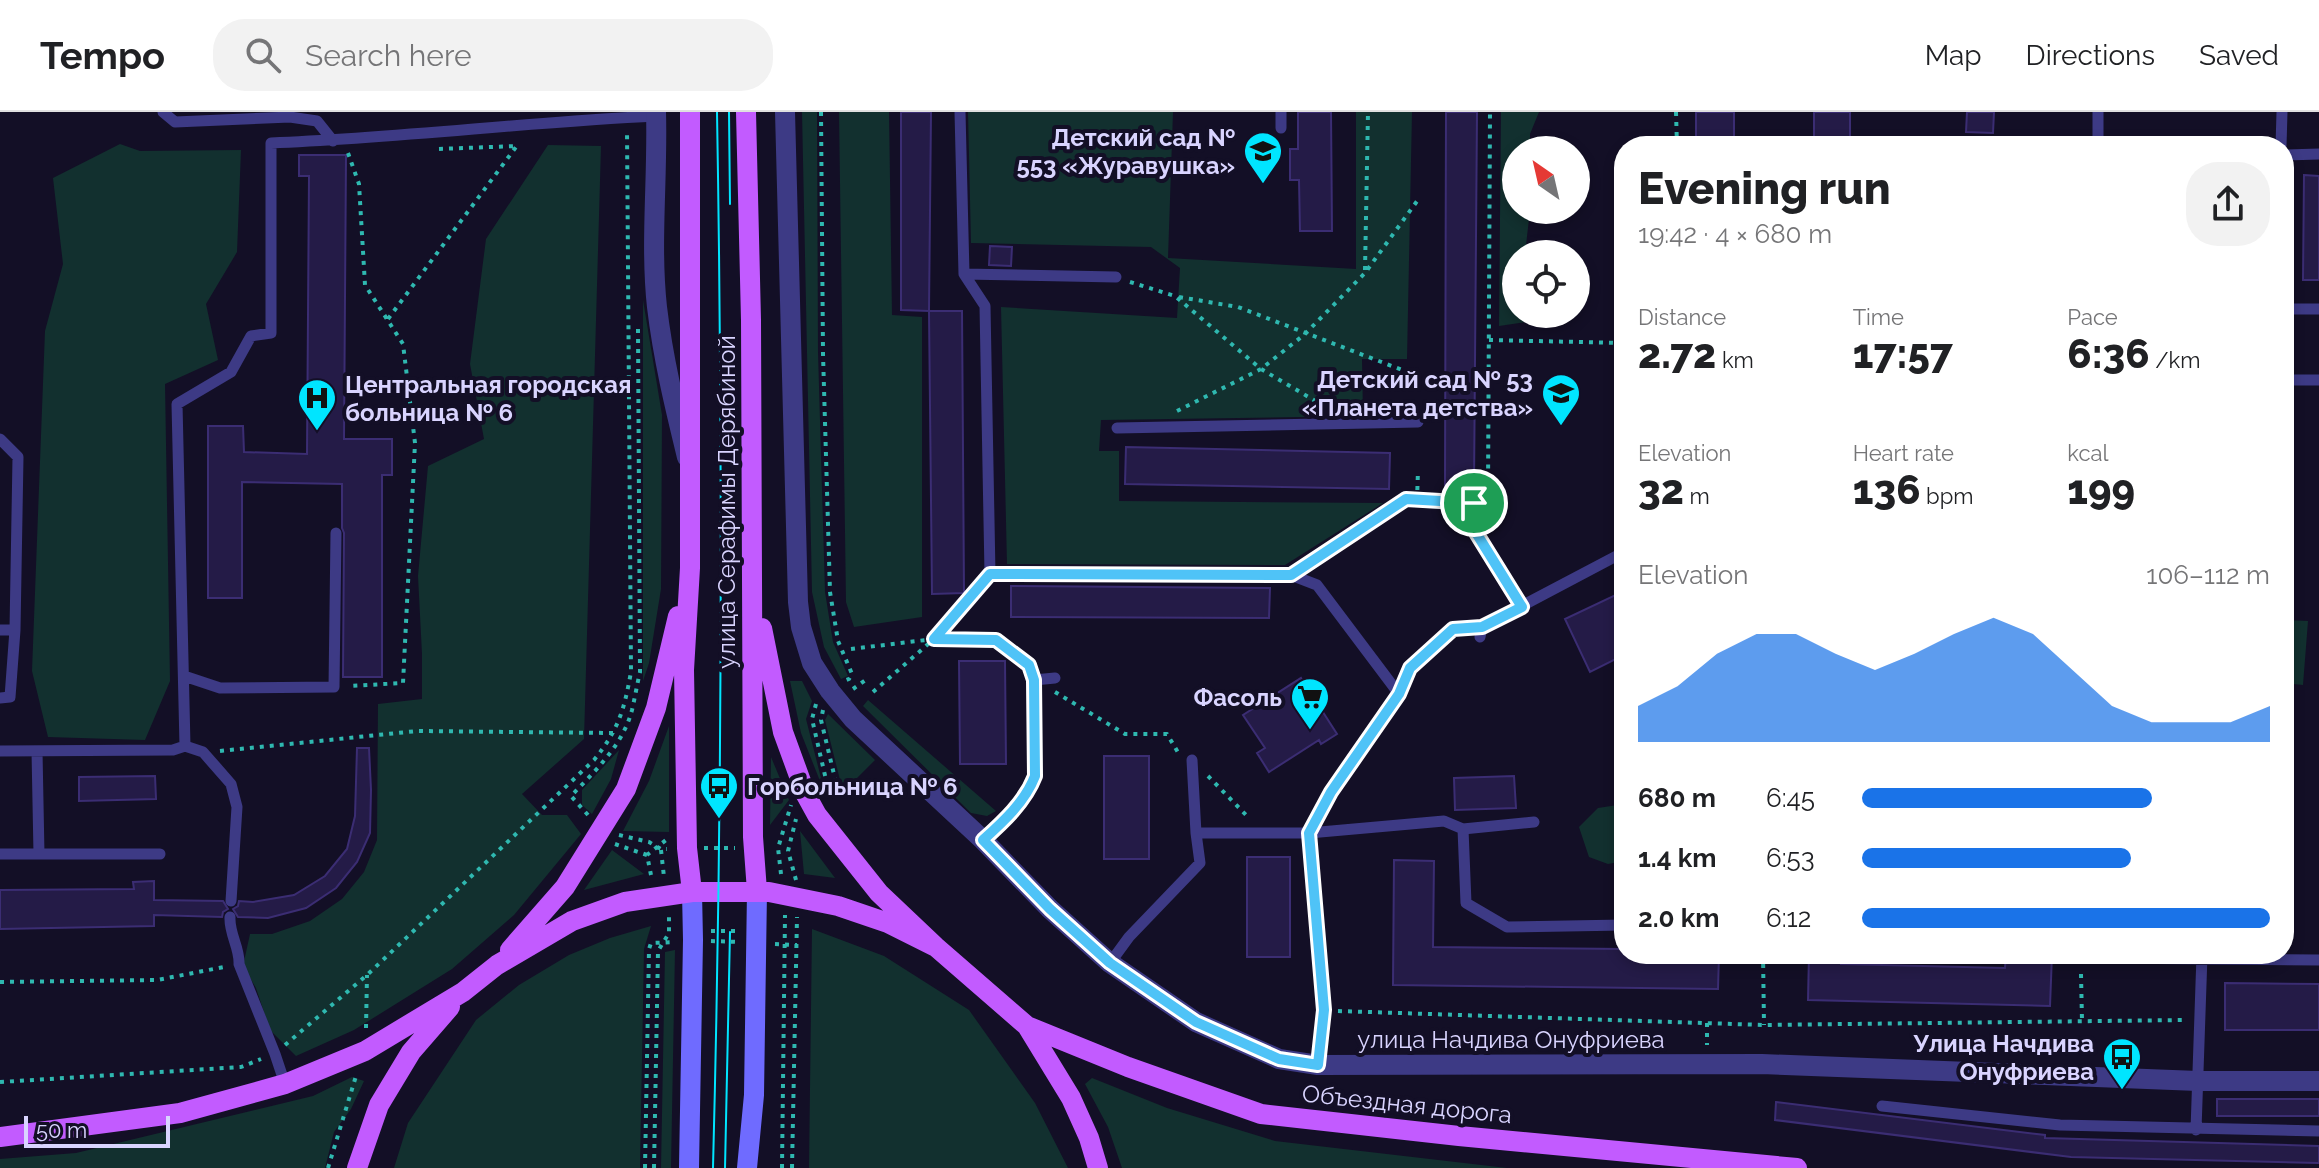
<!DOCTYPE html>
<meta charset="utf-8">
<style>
body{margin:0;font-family:Raleway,sans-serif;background:#f2f2f2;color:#202124;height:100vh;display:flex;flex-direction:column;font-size:30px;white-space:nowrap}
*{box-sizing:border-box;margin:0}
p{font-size:26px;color:#757577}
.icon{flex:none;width:44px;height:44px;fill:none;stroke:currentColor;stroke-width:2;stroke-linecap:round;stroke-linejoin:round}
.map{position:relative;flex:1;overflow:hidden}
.side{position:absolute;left:1614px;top:24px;width:680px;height:828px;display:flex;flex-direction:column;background:#fff;border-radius:32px;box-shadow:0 4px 12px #0003}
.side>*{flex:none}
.needle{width:52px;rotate:326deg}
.controls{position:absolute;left:1502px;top:24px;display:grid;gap:16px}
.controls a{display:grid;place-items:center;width:88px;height:88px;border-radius:50%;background:#fff;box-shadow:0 4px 12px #0003;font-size:40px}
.scale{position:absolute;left:24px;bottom:20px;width:146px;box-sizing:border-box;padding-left:8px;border:4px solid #d9d4ff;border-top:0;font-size:22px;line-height:28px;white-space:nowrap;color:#d9d4ff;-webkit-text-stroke:6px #130f26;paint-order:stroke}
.pin{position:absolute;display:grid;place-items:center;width:68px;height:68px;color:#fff;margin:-34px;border:4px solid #fff;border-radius:50%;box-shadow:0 2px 8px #0007}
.round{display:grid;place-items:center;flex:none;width:84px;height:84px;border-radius:32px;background:#f2f2f2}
.summary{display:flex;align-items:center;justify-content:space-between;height:136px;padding:0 24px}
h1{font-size:44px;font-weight:800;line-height:60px}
.figures{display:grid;grid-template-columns:repeat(3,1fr);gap:12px;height:136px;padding:8px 24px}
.figures div{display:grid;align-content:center}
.figures b{font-size:40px;font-weight:800}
.figures small{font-size:22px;font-weight:400}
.figures p{font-size:22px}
.chart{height:224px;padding:16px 24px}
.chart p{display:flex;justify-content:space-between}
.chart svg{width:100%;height:144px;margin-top:8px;fill:#1a73e8;opacity:.7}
ul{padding:0 24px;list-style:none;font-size:26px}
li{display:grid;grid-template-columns:128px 96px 1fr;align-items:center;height:60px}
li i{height:20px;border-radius:10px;background:#1a73e8}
header{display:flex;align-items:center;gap:48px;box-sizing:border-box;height:112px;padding:0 40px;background:#fff;border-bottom:2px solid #e0e0e0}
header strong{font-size:38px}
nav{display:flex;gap:44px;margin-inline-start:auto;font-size:28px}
.search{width:560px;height:72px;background:#f2f2f2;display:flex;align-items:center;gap:20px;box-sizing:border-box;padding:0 28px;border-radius:32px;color:#757577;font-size:30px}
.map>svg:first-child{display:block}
</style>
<header>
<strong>Tempo</strong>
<div class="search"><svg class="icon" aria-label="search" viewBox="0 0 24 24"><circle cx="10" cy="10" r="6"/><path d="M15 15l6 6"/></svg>Search here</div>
<nav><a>Map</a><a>Directions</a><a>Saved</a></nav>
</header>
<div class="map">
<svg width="2319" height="1056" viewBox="0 0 2319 1056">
<rect width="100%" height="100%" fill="#130f26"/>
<path fill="#12302f" d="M802,0H817L818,240L825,480L833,530L848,564L841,567L824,535L812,480Z
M839,0H889L892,203L922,205V505L854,515L846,490Z
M968,0H1173L1168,146L1356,157V0H1412L1407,247H1362L1363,304L1101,308L1099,339H1119V389L1383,391L1285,453L1007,452L1001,195L1177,206L1180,156L1151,135L971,131Z
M1501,0H1539L1530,22V38H1516V98H1530L1525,142H1516V202H1538L1539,208L1499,214Z
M120,32L140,39L241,38L237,140L206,192L218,248L165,272L170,569L145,628L48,625L32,559L45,219L63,152L53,66Z
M548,33L601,34L584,627L522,682L542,703H567L581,722L514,803L452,857L354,918L296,944L270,918L256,876L243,854L250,822H272L310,809L342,787L364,760L377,728L378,592L422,587V542L418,464L428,354L484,327L470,252L486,127Z
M643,188L662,303L661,477L649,551L643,569Z
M2284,508L2308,509L2303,573L2284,571Z
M790,569H802L812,589L806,607L821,666L820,669L801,621Z
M868,588L996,699L987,704L971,701L863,594Z
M828,602L875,648L843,680L825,608Z
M669,614V720L623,719L649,669Z
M619,638L611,667L592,702L582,693V678Z
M771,645L789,688L770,713Z
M1624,692V749L1608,752L1589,745L1579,715L1598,696Z
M800,719L835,766L804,762Z
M612,738L644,762L584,778Z
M651,814L644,837L640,1056H394L408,1011L476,908L519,873L569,843L610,826Z
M812,817L884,844L969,898L1035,991L1068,1056H809Z
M675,838L671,1056H661L665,840Z
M352,965L364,969L351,997L334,1020L325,1056H0V1047L76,1041L313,984Z
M1092,966L1167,996L1275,1029L1507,1056H1122L1108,1015L1085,972Z"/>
<path fill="#241b47" stroke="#3b2d73" stroke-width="2" d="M901,0H931L929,199L901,198Z
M1298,0H1331L1332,119H1300L1299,68H1290V37H1298Z
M1446,0H1477L1474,374H1445Z
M1696,0H1734V34H1696Z
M1814,0H1850V34H1814Z
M1967,0H1994L1993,21L1966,20Z
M299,43H346L344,327H392V363H382V565H343L344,421L342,416V372L242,370V486H208V314H243L244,340L307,342L309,64H299Z
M2304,63L2319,64V168H2303Z
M990,134L1012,135L1011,154L989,153Z
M929,199H962L964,481L932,482Z
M1126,335L1390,341L1389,377L1125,372Z
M1011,474L1270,476L1269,506L1011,505Z
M1624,479V543L1590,560L1565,507Z
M959,549H1005L1006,652H960Z
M1301,566L1337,622L1321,632L1319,628L1269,660L1257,641L1265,636L1243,603Z
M357,636H369L371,678L370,721L357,750L336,776L306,796L268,806L238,805L233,797L238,794L239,789L253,790L294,783L325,764L347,737L355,704Z
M1104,644H1149V747H1104Z
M155,664L156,687L79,689V665Z
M1514,664L1516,696L1455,698L1454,666Z
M1247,745H1290V845H1247Z
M1394,748L1434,749L1433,835L1624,837V842H1719L1718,877L1393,873Z
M154,769V788L223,789L228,797L223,800L222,805L154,803V814L0,817V778L134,777L133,770Z
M1809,842H1841V852L2005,856L2006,842H2052L2050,894L1808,888Z
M2225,871L2319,872V918H2225Z
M2217,987H2319V1004H2217Z
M1776,990L2045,1023V1026L2319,1034V1051L2071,1045L1775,1008Z"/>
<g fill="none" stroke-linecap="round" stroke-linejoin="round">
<path stroke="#2fb8b0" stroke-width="4" stroke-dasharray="4 6" stroke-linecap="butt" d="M821,0L823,242L830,480L838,529L852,562L849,567L844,569
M1676,0L1677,34
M439,37L517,34
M348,41L359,72L365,173L403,232L415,331L403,571L349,574
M1365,158L1368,0
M1130,170L1175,184L1261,257L1329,297
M1179,185L1238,195L1418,264
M388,207L516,35
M1489,228L1624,231
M1177,299L1261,257L1305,222L1365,161L1420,85
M1417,388L1418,358
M1474,391L1475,419L1514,482
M1306,453L1406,387L1474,391L1488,382L1490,0
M851,537L934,527L996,528L1030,556
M853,577L867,567
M873,580L934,527L982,471
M1055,580L1125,622H1167L1179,642
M816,592L812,607L827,672L822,674
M823,598L821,608L837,675L827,683
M220,639L417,619L613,621
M1208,664L1249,706
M588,703L571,684C595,659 623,633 632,598C635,585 637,573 640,560L638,217
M619,723L649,730L661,737H667
M615,732L647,743
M704,736H735
M661,738L664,765
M781,762L778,736L791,693
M651,763L647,743L666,728
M796,768L788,739L796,707
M711,819H738
M711,829L739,830
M775,832L797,833
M1763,842L1764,913
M2081,862L2082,909
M0,870L157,868L224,855
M1338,899L1764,913L2185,908
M1707,911V933
M366,916L367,863
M285,933L367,863L594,648C619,617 624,598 631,560L627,18
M0,970L241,955L261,947
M328,1056L356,964
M645,1056L649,837L651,831L675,830
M654,1056L658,839L669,821V802
M782,1056L785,803
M792,1056L797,805"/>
<path stroke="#3d3a85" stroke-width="11" d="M163,0L175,10L290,5L317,9L333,29
M960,0L964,162L985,194L990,462L1291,463L1317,473L1399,582L1331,680L1309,721L1324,898L1318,953
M2098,0V34
M1281,16V0
M2281,34L2282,0
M2284,43L2319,42
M964,162L1116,165
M2284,197H2319
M2284,268H2319
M1117,316L1418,310
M0,327L18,345L15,518L10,585L0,586
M0,518H15
M1480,525L1482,515L1624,440
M184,564L220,576L334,575L336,421
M1399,582L1410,556L1453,517L1482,515
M185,634L203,640L231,672L237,695L231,789
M0,639L173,638L185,634L177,292L231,260L251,224L271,221V31C400,26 528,10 656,4
M37,639L39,742
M1463,717L1534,710
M1196,721H1309L1444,709L1463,717L1466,791L1507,815L1624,813
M983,728C1003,710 1025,690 1035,664L1034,568L1055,566
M0,742H160
M230,805C229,822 240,836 239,852L275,942L285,972
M2103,842V846L2319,848
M1110,851L1129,825L1200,751L1196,721L1192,648
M1882,994L2060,1013L2319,1019
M2196,1018L2202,843"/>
<path stroke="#3d3a85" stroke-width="20" d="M656,0C658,65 650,131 657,195C663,246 675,296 687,345
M785,0L798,490L801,515L812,551L830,579L853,607L983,728L1050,797L1110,851L1196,910L1279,947L1318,953L1762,952L2198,969H2319"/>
<path stroke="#6f6bff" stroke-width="20" d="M689,1056L693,828L692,780
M747,1056L754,983L757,779"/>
<path stroke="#c25bff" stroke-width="20" d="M690,0V456L684,558L687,736L692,780
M746,0L751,208L753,725L757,779
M762,516L783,620L806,683L817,703L879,781L936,835L1027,914L1071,986L1089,1026L1098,1056
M510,838L565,775L626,677L656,596L678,504
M1027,914L1128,955L1261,1002L1459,1024L1797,1056
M0,1025L180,1001L285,972L365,939L463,880L497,853L572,809L625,790L692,780H769L838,794L888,811L936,835
M357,1056L379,993L411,940L450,895"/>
<path stroke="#00e5ff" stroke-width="2" d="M729,0L730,92
M713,1056C722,704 723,352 717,0
M725,1056L730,820"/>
</g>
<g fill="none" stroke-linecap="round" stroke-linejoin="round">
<defs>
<path id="route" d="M1406,387L1474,391L1475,419L1522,495L1482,515L1453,517L1410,556L1399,582L1331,680L1309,721L1324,898L1318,953L1279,947L1196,910L1110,851L1050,797L983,728C1003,710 1025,690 1035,664L1034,568L1029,553L996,528L934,527L990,462L1291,463Z"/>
</defs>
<use href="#route" stroke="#fff" stroke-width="16"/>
<use href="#route" stroke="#4fc3f7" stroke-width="10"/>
</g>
<defs>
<symbol id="school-pin" viewBox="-11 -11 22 30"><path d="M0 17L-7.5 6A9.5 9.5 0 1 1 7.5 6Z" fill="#00e5ff" stroke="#130f26"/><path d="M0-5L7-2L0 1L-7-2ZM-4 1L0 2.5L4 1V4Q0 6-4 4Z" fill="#111"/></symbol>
<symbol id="hospital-pin" viewBox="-11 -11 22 30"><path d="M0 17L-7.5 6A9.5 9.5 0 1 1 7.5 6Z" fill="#00e5ff" stroke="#130f26"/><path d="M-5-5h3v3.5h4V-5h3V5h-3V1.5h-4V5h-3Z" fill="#111"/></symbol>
<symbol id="supermarket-pin" viewBox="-11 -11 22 30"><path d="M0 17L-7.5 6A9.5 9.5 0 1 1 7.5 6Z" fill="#00e5ff" stroke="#130f26"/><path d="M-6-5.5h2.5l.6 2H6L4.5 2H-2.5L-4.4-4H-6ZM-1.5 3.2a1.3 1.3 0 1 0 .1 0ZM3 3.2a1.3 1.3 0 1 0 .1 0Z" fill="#111"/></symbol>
<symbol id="bus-pin" viewBox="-11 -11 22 30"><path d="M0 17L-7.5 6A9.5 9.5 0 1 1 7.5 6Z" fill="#00e5ff" stroke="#130f26"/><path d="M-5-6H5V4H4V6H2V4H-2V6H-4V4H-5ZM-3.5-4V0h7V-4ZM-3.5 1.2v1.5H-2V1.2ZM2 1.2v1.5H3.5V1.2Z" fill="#111"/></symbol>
</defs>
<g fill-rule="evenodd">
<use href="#school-pin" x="1241" y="17" width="44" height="60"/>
<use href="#school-pin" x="1539" y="259" width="44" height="60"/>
<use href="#hospital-pin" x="295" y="264" width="44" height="60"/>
<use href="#supermarket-pin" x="1288" y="563" width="44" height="60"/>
<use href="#bus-pin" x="697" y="652" width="44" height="60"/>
<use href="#bus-pin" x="2100" y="923" width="44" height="60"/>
</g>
<g text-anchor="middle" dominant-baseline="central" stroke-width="8" stroke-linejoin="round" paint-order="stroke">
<g font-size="24" font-weight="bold" fill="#d9d4ff" stroke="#130f26" text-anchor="end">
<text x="1235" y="25">Детский сад №<tspan x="1235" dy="28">553 «Журавушка»</tspan></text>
<text x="1533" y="267">Детский сад № 53<tspan x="1533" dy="28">«Планета детства»</tspan></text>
<text x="345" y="272" text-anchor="start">Центральная городская<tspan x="345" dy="28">больница № 6</tspan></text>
<text x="1282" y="585">Фасоль</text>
<text x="747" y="674" text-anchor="start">Горбольница № 6</text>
<text x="2094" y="931">Улица Начдива<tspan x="2094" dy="28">Онуфриева</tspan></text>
</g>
<g font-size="24" fill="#d9d4ff" stroke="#130f26">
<text transform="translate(726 390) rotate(-90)">улица Серафимы Дерябиной</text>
<text x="1511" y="927">улица Начдива Онуфриева</text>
<text transform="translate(1407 992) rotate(6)">Объездная дорога</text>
</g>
</g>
</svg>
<div class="controls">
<a><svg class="needle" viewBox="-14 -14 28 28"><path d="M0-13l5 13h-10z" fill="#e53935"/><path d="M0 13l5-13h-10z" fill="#757577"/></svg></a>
<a><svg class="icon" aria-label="locate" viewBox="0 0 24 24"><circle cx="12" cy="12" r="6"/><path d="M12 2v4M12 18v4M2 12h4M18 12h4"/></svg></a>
</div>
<div class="scale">50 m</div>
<div class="pin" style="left:1474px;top:391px;background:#1e9e55"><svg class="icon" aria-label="arrive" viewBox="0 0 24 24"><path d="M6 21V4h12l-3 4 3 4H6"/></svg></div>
<section class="side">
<div class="summary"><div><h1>Evening run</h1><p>19:42 · 4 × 680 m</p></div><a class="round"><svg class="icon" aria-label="share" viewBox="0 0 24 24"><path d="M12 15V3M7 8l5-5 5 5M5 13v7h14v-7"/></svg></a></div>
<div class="figures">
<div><p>Distance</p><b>2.72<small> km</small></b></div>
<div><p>Time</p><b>17:57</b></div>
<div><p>Pace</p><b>6:36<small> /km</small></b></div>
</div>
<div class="figures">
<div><p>Elevation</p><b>32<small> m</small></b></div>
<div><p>Heart rate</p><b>136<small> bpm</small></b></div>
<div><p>kcal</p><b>199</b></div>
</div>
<div class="chart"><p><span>Elevation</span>106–112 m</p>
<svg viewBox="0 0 160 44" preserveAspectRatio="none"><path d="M0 44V33L10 27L20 17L30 11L40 11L50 17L60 22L70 17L80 11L90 6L100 11L110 22L120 33L130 38L140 38L150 38L160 33V44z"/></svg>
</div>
<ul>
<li><b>680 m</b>6:45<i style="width:71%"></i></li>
<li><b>1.4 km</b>6:53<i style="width:66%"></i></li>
<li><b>2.0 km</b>6:12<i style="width:100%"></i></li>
</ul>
</section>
</div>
